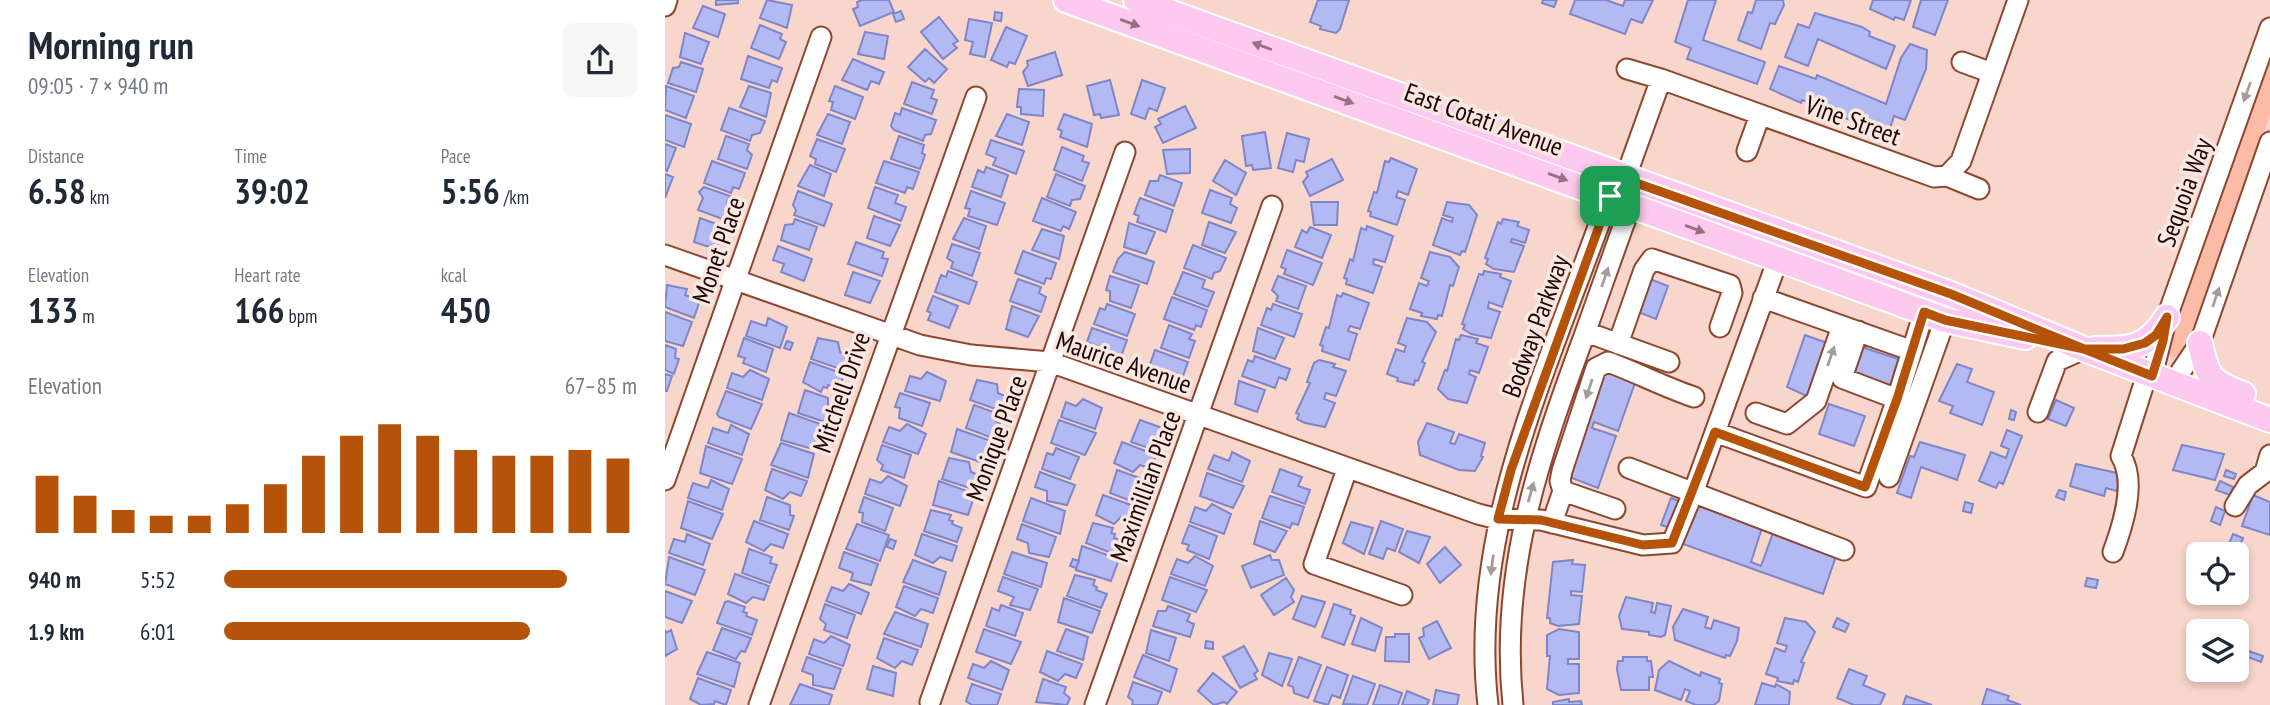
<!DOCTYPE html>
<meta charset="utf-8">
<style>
body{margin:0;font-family:"PT Sans Narrow",sans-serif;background:#f6f6f7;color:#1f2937;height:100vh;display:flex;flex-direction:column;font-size:26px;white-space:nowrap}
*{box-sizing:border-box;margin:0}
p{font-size:23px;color:#747a83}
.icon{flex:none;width:38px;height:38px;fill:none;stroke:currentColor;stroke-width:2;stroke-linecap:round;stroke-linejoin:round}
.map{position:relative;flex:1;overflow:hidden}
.drawer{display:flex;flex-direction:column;background:#fff;width:665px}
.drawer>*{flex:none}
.fabs{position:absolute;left:1521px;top:542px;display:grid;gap:14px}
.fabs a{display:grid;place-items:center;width:63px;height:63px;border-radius:10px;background:#fff;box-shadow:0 4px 10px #0003;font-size:35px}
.pin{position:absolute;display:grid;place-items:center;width:60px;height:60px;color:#fff;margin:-30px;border-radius:14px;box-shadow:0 4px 10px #0006}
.round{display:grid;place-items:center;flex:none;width:74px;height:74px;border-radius:10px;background:#f6f6f7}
.overview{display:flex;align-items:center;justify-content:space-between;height:119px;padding:0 28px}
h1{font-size:38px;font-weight:600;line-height:52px}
.figures{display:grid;grid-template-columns:repeat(3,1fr);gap:10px;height:119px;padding:7px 28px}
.figures div{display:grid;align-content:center}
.figures b{font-size:35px;font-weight:600}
.figures small{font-size:19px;font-weight:400}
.figures p{font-size:19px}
.chart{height:196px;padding:14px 28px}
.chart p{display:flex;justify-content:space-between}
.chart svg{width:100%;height:126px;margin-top:7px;stroke:#b45309;stroke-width:6}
ul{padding:0 28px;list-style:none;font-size:23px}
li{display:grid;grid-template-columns:112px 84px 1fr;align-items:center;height:52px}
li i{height:18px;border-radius:9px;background:#b45309}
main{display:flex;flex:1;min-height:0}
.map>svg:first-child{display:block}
</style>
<main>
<section class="drawer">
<div class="overview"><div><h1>Morning run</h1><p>09:05 · 7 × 940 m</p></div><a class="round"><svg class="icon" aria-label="share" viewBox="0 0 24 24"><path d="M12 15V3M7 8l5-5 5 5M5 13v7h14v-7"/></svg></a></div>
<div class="figures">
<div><p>Distance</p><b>6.58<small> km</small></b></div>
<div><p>Time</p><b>39:02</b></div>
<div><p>Pace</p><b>5:56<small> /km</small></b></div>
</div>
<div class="figures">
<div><p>Elevation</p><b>133<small> m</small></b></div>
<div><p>Heart rate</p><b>166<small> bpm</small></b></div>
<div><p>kcal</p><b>450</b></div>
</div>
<div class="chart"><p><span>Elevation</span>67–85 m</p>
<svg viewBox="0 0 160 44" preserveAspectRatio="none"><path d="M5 44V24M15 44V31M25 44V36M35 44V38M45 44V38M55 44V34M65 44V27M75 44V17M85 44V10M95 44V6M105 44V10M115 44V15M125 44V17M135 44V17M145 44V15M155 44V18"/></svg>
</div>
<ul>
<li><b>940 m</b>5:52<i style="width:83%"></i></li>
<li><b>1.9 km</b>6:01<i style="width:74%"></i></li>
</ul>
</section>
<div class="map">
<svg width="1605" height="705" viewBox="0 0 1605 705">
<rect width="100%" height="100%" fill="#f8d6cb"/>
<path fill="#fcbba7" d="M1605,51V115L1519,355L1507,358L1500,351Z"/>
<path fill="#b3baf3" stroke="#7f85c9" stroke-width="2" d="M51,0H73V3L51,5Z
M102,0L127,5L122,28L95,18Z
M197,0H224L229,12L195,26L188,9L193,7L192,2Z
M653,0H684L675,29L671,33L655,29L656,26L645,22Z
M878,0H892L889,7L877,3Z
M910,0H941L958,6L960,0H988L977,23L966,19L960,34L905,14Z
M1023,0H1051L1038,40L1100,62L1092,84L1022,59L1026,48L1010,42Z
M1091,0H1118L1119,5L1110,24L1105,23L1096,49L1073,40L1083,12L1087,13Z
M1208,0H1246L1239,20L1230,17L1229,20L1205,9Z
M1256,0H1283L1270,35L1248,27Z
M38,6L60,14L53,37L28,28Z
M236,11L239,19L231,22L228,14Z
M330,12L337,13L336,21L329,20Z
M1150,13L1197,27L1205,32L1204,36L1230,46L1221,69L1153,39L1143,66L1120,57L1133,24L1144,28Z
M274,17L293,41L288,44L292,48L278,59L256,32Z
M304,19L327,23L320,57L305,54L308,42L300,40Z
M95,25L117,34L115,39L121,42L114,59L86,48Z
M341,27L362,36L350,64L344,62L342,67L326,60Z
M200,32L223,36L219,59L193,54Z
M20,33L44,42L36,64L15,57Z
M1245,44L1262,50L1261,69L1240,120L1229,116L1224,131L1176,117L1168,111L1169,107L1163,105V107L1146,99L1145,103L1137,100L1136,103L1105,89L1114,66L1151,79L1152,75L1221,104L1236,58Z
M260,49L282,69L269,83L264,78L260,82L243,67Z
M390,52L397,75L363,86L358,72L363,66L362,61Z
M83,56L117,68L112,82L107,80L104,88L76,79Z
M188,59L219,72L214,84L206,81L202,90L177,80Z
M16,62L38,69L31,92L3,83L8,68L14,67Z
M445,80L454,115L436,118L435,114L429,115L422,86Z
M477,80L500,88L492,111L484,108L480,119L466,114Z
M247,82L269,90L266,98L272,100L267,114L239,104Z
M1,86L29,96L21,118L0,110Z
M84,86L106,93L101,117L75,107Z
M170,86L198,97L190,119L166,110L168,102L164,101Z
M354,89L379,90L378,116L356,114V107H352Z
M520,106L531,128L498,143L490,127L496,124L493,119Z
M64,108L100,121L95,133L87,135L85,141L56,130Z
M237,108L271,120L266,134L260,135L258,141L229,130L226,126L230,113L235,115Z
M163,114L185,122L177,144L152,135Z
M342,114L364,122L357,145L331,136Z
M399,114L427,124L422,147L395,137L397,131L393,129Z
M0,115L26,124L19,147L0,140Z
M600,132L606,168L588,170L587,165L581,166L577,136Z
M622,133L644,139L639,162L631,160L628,172L613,168Z
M61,136L84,144L82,150L87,155L82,169L53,159Z
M234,136L259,145L257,153L260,155L255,169L226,159Z
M152,139L180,149L171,172L150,164L151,159L145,156Z
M326,140L359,151L351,174L328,165L331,158L321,154Z
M0,144L11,148L2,171L0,170Z
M397,147L419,156L417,161L424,163L417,181L389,170Z
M525,149V173L502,174L498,150Z
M726,158L752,169L743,195L733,191L731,197L740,200L732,225L705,216L706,212L703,211L709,192L712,193L720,161L724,162Z
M667,159L678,180L645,196L638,182L643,176L641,172Z
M560,160L581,173L571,195L548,181Z
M47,161L80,173L74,189L68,187L66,193L39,183Z
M219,161L254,172L248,189L242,187L240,193L211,183Z
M145,165L166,174L159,196L133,186Z
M321,167L343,175L336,197L307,187L313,170L319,173Z
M0,174L8,177L0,198Z
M391,174L420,186L415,199L407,200L405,206L382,197Z
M495,175L517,183L509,206L480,195L485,181H493Z
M39,187L65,196L62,202L68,207L63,221L33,210L38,198L34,192Z
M210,187L233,195L230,203L241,207L236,221L203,208Z
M545,190L567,198L565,204L572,208L566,223L537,213Z
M133,191L167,204L159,226L129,215L131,210L128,205Z
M306,191L340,203L332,225L303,216L305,209L300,208Z
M377,198L411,212L404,229L398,226L396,231L368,221Z
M475,198L508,210L501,232L472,222L474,216L469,214Z
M646,202H673L672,225H649Z
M782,202L804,205L812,215L800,252L797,251L795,255L768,245L777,218L787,222L788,218L778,215Z
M209,216L235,225L225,246L202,238Z
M35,218L62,228L51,249L29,242Z
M299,218L321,226L314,249L288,239Z
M130,219L152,227L144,250L116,240L120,225L128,224Z
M838,219L854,222L852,226L864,230L860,243L847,239L846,242L859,246L849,272L829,269L821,264L823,259L820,258L833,222L836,224Z
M544,222L571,232L560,253L537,245Z
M464,223L490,232L481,254L459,247Z
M702,226L728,236L720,262L709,259L708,264L717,267L708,293L681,284L682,279L679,278L685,259L688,261L696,228L701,230Z
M645,227L666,235L657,258L630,247L637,230L642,233Z
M377,229L399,236L394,259L367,250Z
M191,242L219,252L217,258L223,259L217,276L183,264Z
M287,244L315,253L307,276L286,268L288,262L282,258Z
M528,245L561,258L555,271L549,273L547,279L519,268Z
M113,246L147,259L139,281L116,272L119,264L108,260Z
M622,250L657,263L648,285L619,274L621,269L616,267Z
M358,251L391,263L386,279L381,278L379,284L350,273Z
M460,252L489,262L482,284L448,272L453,259Z
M765,252L785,257L794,267L788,286L785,285L777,316L773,315L772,319L756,316L757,313L745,309L754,283L762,286L764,281L756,278Z
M283,271L312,282L304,304L270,292L276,275L281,277Z
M819,271L836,274L835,277L846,281L837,307L824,302L823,308L835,312L826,338L806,334L798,329L800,325L797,324L814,274L818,275Z
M188,272L215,281L205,303L180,295Z
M518,272L540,280L537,288L549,292L543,307L509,294Z
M445,276L474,285L466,308L445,301V291L441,290Z
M613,276L641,286L633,309L611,301L613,296L607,290Z
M980,277L1003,286L991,319L968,310Z
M353,279L376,287L374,293L381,297L376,312L345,301Z
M2,285L22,289L20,295L35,300L29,318L0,307Z
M678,293L704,303L695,329L685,326L683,331L692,334L684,360L657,351L658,346L655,345L661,327L664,328L672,295L676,297Z
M268,296L293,306L284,328L263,320L266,313L262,311Z
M507,297L542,310L536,327L531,325L529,330L499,319Z
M442,304L470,314L462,336L429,324L435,308L440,310Z
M608,304L637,314L629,337L596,325L602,308L606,310Z
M347,306L374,316L363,337L341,329Z
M0,312L27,322L18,346L0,341Z
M103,318L122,327L115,348L81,336L86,321L101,326Z
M742,318L762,322L771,332L757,362L760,363L753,381L750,380L749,385L732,381L733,378L722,374L731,349L739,352L741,346L733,343Z
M504,325L527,334L524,339L530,341L524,358L496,348Z
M427,328L462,340L454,362L430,354L433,346L422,342Z
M593,328L619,338L610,359L588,351Z
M796,335L813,339L811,343L823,347L814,373L805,370L804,374L811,377L802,403L783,399L773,389L780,370L782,371L791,339L794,340Z
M1140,335L1168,345L1148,399L1122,387Z
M79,338L108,349L101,372L78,363L80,358L73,356Z
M153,338L173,342L175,352L186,356L181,371L146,359Z
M122,341L128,343L125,350L119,348Z
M0,345L11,349L10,358L14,359L9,374L0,370Z
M1194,346L1236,360L1226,389L1184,374Z
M490,350L523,362L518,376L508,372L505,381L482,373Z
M590,356L625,369L621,380L614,377L610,388L577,376L583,360L588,362Z
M654,360L670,364L668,367L681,371L671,396L661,393L659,399L670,403L660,427L640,423L632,419L634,414L631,413L645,383L642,382L649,363Z
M145,362L179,374L174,389L163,385L162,388L158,387L156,392L138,382Z
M1292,364L1307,369L1302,382L1329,392L1317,425L1285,413L1288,406L1274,401Z
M939,365L972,377L953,431L929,422L927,428L951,436L933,488L899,475Z
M85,370L104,379L97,400L62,388L67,373L78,377Z
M262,372L281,381L275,401L240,391L245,376L256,379Z
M0,374L7,376L2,391H0Z
M312,380L332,384L333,393L344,398L339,412L305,400Z
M574,381L600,390L592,412L570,404Z
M140,390L163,398V407L167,409L163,423L133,413Z
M61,391L97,404L86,429L54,417L52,414Z
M235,393L265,403L257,426L234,418L235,408L230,407Z
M418,399L437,408L430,429L396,417L401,402L411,406Z
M1391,400L1409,408L1401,426L1383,419Z
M1164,404L1200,416L1189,446L1154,434Z
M309,405L331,413L329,419L335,424L330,439L301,428Z
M1346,410L1351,412L1349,420L1344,419Z
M124,413L161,426L156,441L153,440L151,450L116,440Z
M394,420L431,433L420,455L386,443Z
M475,420L497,428L492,451L466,442Z
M762,423L789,432L785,443L790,444L794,434L820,443L816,456L818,457L810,471L794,470L755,455L753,442Z
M242,424L261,434L253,454L218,442L224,427L235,431Z
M66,425L84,434L77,455L43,443L48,428L63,433Z
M292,429L329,442L321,464L286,452Z
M1342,430L1357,436L1338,484L1334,482L1331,488L1314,481L1326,452L1341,458L1344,449L1336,446Z
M457,442L491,455L486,469L475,465L468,472L449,463Z
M1255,442L1300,455L1292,480L1256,467L1246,498L1232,493L1245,456L1249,457Z
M116,443L149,454L143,478L106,465Z
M217,445L246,455L239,478L216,470L218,465L212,460Z
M1517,445L1559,454L1550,480L1508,470Z
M41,446L77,459L67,484L35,473Z
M391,448L414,457L405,479L377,469L382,453L388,455Z
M567,452L585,461L577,482L543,469L549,455L564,461Z
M284,458L304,462L306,472L316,476L311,490L277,479Z
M1411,464L1457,474L1452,491L1441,488L1439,496L1405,486Z
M107,469L142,481L136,496L125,492L118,499L100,490Z
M615,469L637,477L633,486L645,490L640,504L607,492Z
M452,470L475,478L473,484L479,489L474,504L445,493Z
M1561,470L1571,474L1569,479L1559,476Z
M375,472L410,485L402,505L382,501V491L370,487Z
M542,473L579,486L568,508L535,496Z
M223,476L242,486L235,506L200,494L205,479L216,483Z
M46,480L64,489L57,510L23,498L28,483L43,488Z
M274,481L310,494L303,515L268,505Z
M1555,481L1568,487L1565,495L1551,490Z
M1394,490L1401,492L1399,500L1391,497Z
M438,495L472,507L467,521L456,517L449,524L431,515Z
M1588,495L1605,502V535L1577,526Z
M605,496L639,507L633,525L627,523L625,528L597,518Z
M102,497L125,505V515L129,516L124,530L95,520Z
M199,497L228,508L220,531L197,522L198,513L194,512Z
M366,498L400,511L395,534L358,521Z
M1006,498L1014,501L1006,528L996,525Z
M23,501L58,514L47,539L16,528Z
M1300,502L1308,504L1306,513L1298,511Z
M547,504L566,514L559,534L525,522L530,507L541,511Z
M1027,504L1097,528L1086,562L1096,566L1108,533L1171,556L1158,594L1018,544L1020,539L1015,538Z
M1551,507L1560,511L1555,525L1546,521Z
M266,510L286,515L284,520L288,521L287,524L297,528L292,542L259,531Z
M89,521L123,534L118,548L106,544L99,551L81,542Z
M595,521L622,531L610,552L589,544Z
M716,521L738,529L730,551L722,548L718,559L704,554Z
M686,522L708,528L699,554L678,543Z
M428,523L448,528L446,533L450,534L449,538L460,541L454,556L421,543Z
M192,524L224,535L215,561L181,549Z
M357,524L391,537L384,557L364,553L363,543L352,539Z
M524,525L552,536L544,559L522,550L524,545L517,543Z
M742,531L765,537L754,563L734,552Z
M22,534L45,544L38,565L4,553L9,539L20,542Z
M257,534L292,546L287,561L275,557L268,563L250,555Z
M1568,534L1578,538L1574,548L1564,544Z
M225,539L231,541L228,549L222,547Z
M417,546L454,559L446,581L411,570Z
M780,547L796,565L775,583L762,564Z
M84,549L107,557L105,563L112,565L105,583L77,573Z
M1562,550L1582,558L1576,572L1572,571V555H1561Z
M179,552L213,564L206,585L186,580L188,573L174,568Z
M347,552L382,563L376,587L339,574Z
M605,555L607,560H614L619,575L586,588L577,566Z
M530,556L548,566L540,586L506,574L512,559L523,563Z
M4,557L40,570L30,595L0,584Z
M408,559L414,561L411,568L405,566Z
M248,560L281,572L274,595L238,582Z
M908,560L907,564L920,565L917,592L906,591V595L917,596L914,624L893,626L885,623V618H882L888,562Z
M70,574L104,586L99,600L88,597L81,603L63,594Z
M410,575L430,580L428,585L432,587L431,590L442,594L436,608L402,596Z
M338,577L373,589L365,610L345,605L349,597L333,591Z
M505,577L542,590L531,612L497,600Z
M621,578L629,590L626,597L629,602L609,615L596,595Z
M1422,578L1433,580L1431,588L1420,586Z
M184,584L204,593L196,614L161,601L167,587L178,591Z
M239,586L273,598L268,613L256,609L250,616L231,607Z
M0,591L27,601L17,623L0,617Z
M637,596L660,602L650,627L628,619Z
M961,597L988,603L986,612L990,613L992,603L1006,606L1000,635L996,637L984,635V632L957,629L954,616Z
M399,598L435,611L427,633L393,622Z
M63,601L80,607L78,612L82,613L81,616L92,620L87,635L52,623L60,602Z
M160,604L190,615L182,638L159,630L161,624L155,619Z
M669,604L686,610L685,614L690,616L679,645L657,637Z
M336,605L358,613L350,636L321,626L327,608L334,611Z
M503,606L525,614L522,621L529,624L525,637L488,626L493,611H501Z
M1018,609L1043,617L1040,627L1046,629L1049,620L1074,628L1072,641L1065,656L1061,655L1060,658L1010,640L1008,627Z
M230,612L263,624L256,647L219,634Z
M696,618L717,628L710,651L687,644Z
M1120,618L1141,622L1150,632L1136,662L1139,663L1133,682L1129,680L1128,684L1112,681L1113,678L1101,674L1110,648L1120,652L1122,646L1112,643Z
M1172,618L1184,624L1180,632L1168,627Z
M772,621L786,648L764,659L754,638L759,636L758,628Z
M57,628L86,638L80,652L76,651L71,659L48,650Z
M319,629L356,642L346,664L311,652Z
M401,629L423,637L418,660L392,651Z
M894,629L914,632V659H903V664H914V693L894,695L882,689L885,656H882V635Z
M0,630L1,633L6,630L12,649L0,656Z
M486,630L511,638L504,661L481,653Z
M730,634H744V662L720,661L721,637H730Z
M166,636L185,645L178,666L144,654L149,639L159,643Z
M219,638L253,650L247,665L237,661L230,668L212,658Z
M541,641L548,642V649L540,648Z
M579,646L593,671L589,674L592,679L575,688L558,657Z
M1572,647L1598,656L1596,662L1572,653Z
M382,651L417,664L411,678L400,674L393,681L375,672Z
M42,652L75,663L69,687L32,674Z
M604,653L627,659L617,686L597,675Z
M478,655L512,669L505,692L469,677Z
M142,657L176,669L169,689L148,685V675L137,671Z
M634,657L656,665L643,698L629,693L628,687L623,685Z
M958,657H982V661H986L988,677H984V690H956L952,669L953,661H958Z
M326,661L344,670L337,690L303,678L308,664L319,668Z
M1004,661L1035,676L1036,672L1055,679L1054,683L1057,684L1054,701L1049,705H1031L1021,701L1025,691L1020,689L1016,700L990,690L994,670Z
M208,666L231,673L228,696L202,689Z
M662,667L683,675L675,698L667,695L663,705L649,701Z
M1184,669L1202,676L1198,685L1220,694L1215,705H1189L1172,698Z
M548,673L572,692L562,704L559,702L549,705L533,691Z
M688,676L710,684L702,705L678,704Z
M33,678L66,690L61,705L50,701L49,704L36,705L25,699Z
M378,679L401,687L399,693L405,698L402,705L371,702Z
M468,682L497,692L492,705H467L468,701L463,697Z
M1097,683L1110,687L1111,684L1125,692L1124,705H1090Z
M135,684L167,695L164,705H125Z
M307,684L336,694L332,705H307L301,701Z
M715,685L737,693L733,705H708Z
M1322,689L1344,696L1342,700L1356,705H1317Z
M771,690L794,695L792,705H768Z
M742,691L764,700L762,705H737Z
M1241,696L1267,705H1238Z
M904,699V702L916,701L917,705H888V702Z"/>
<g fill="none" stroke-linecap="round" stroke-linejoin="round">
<defs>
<path id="minor" d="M0,6L2,0
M1297,62L1327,73
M962,69L996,79
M1082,151L1095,115
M1282,176L1314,189
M0,255L255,345L306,355L385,362L813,514L833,519L876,520L978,545L1007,543L1028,493L1113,259
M1098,298L1245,350
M1193,331L1177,378L1232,399
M921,332L1004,362
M953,344L979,270L987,259L1065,285L1067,293L1055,327
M1487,376L1502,317L1605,28
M1511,385L1516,371L1535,343L1605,142
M1373,412L1392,361L1419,349
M1091,413L1122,424L1151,401L1177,326
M1050,432L1201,487L1232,399L1259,312
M964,468L1179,550
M682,469L649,564L737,595
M1224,477L1280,320
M0,480L156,37
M898,491L895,481L897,471L931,368L943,362C973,373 999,387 1029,397
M1570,506L1583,485L1600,472L1605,455
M887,523L898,491L950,509
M1448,552C1458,525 1472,482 1456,456L1482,374
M265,702L460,152
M94,705L311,97
M430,705L607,206
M823,705C803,534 881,372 937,216L945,196L960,179L996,79L1269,177L1282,176L1296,161L1353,0
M848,705C834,572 874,458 919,336C935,292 950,248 966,205L963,193"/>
<path id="major" d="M401,0L1280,320L1360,337
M471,0L1286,294L1419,349L1605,420
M1535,343C1542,377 1545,382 1578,394
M1430,349C1466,349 1482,349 1502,317"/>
</defs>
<use href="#minor" stroke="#8d4730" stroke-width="23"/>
<use href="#major" stroke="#fff" stroke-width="28"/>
<use href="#minor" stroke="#fff" stroke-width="19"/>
<use href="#major" stroke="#fec9ee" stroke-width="24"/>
</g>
<defs><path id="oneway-solid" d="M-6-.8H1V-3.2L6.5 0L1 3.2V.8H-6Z" transform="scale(1.75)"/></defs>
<g fill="#997083">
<use href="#oneway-solid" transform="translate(465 23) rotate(20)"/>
<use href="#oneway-solid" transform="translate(597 46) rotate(-160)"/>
<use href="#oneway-solid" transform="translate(679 100) rotate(20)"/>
<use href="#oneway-solid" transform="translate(893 177) rotate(20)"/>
<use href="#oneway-solid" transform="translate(1030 229) rotate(20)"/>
</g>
<g fill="#a59b99">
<use href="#oneway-solid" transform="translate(1582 92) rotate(110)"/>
<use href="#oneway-solid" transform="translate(940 277) rotate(-71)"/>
<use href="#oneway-solid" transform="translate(1551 297) rotate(-71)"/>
<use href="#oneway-solid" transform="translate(1166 356) rotate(-71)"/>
<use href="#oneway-solid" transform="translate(924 389) rotate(108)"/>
<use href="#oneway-solid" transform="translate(866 492) rotate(-74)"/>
<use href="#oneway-solid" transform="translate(827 565) rotate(98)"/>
</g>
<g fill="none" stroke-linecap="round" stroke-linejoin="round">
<defs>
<path id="route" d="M945,196L846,470L833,519L876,520L978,545L1007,543L1050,432L1200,487L1232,399L1259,312L1280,320L1419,349L1487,376L1498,341L1502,317L1491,335L1480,343L1458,349H1419L1286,294L960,179L945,196"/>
</defs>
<use href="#route" stroke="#fff" stroke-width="14"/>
<use href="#route" stroke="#b45309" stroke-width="9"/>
</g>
<g text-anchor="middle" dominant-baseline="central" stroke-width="7" stroke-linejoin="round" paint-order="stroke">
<g font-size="26" fill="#1e0400" stroke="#f9e8e2">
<text transform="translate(819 119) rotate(20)">East Cotati Avenue</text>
<text transform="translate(1188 120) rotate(20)">Vine Street</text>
<text transform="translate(1519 192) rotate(-70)">Sequoia Way</text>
<text transform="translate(53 250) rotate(-71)">Monet Place</text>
<text transform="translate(870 326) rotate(-70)">Bodway Parkway</text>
<text transform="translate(459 362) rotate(19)">Maurice Avenue</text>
<text transform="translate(176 392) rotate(-71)">Mitchell Drive</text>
<text transform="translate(331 438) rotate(-70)">Monique Place</text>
<text transform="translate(480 486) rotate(-70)">Maximillian Place</text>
</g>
</g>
</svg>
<div class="fabs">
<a><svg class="icon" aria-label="locate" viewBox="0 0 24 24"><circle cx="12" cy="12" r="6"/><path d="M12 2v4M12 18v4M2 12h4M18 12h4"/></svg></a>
<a><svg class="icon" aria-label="layers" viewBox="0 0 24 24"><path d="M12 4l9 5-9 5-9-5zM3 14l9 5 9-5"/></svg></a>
</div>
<div class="pin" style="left:945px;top:196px;background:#1e9e55"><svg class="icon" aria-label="arrive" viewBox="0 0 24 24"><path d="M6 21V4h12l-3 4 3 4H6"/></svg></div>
</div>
</main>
